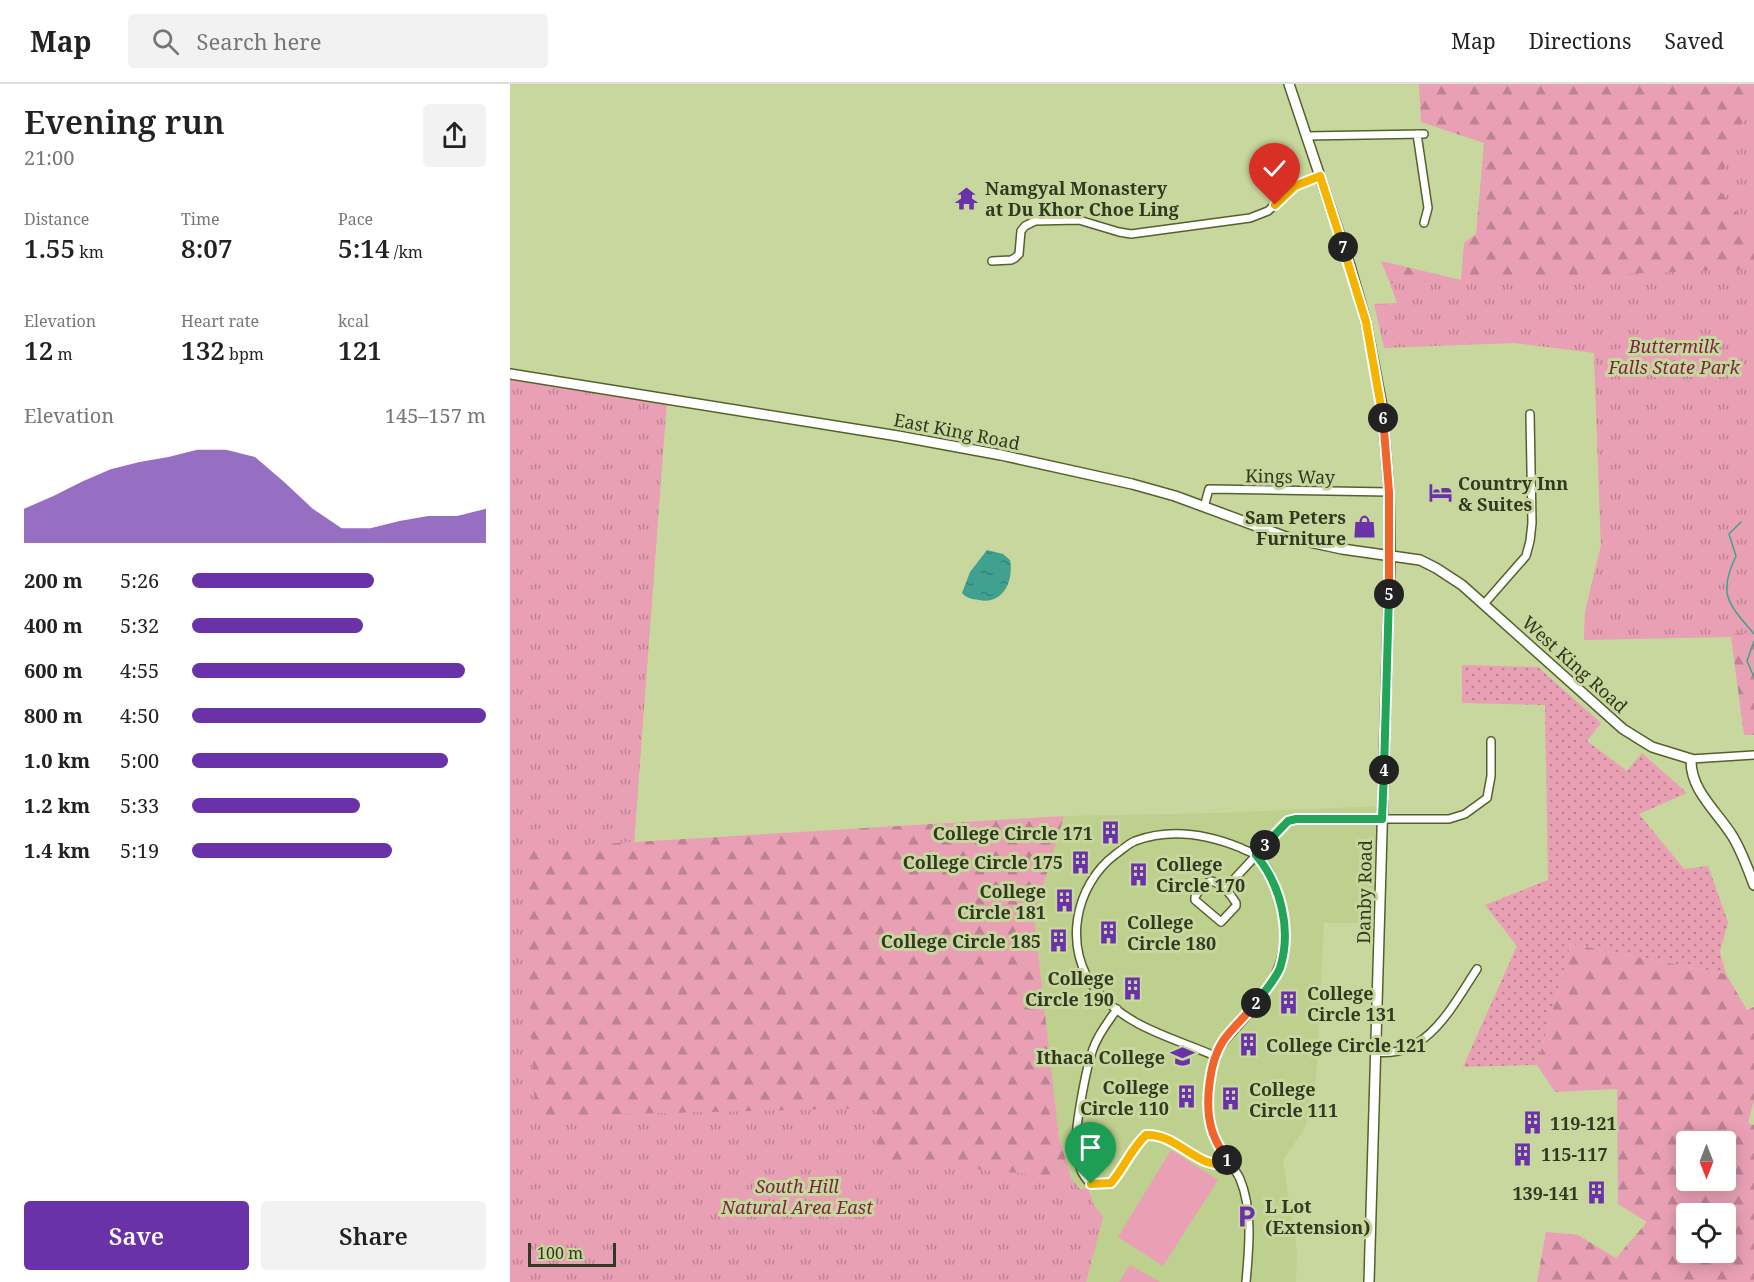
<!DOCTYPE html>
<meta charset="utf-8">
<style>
body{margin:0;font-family:"Noto Serif",serif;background:#f2f2f2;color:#222;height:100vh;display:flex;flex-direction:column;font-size:22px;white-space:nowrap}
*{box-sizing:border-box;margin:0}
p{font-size:20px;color:#767676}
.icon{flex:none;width:33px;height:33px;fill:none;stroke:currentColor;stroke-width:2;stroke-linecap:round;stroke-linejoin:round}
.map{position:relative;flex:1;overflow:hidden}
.drawer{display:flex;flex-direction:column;background:#fff;width:510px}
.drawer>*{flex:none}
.needle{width:39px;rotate:180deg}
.fabs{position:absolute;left:1166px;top:1047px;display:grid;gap:12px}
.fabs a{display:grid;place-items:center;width:60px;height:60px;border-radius:6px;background:#fff;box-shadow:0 3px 15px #0003;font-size:30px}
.scale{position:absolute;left:18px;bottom:15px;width:88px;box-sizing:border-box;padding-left:6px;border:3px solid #323921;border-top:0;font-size:16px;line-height:21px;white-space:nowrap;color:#323921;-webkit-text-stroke:4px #c7d79d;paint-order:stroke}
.pin{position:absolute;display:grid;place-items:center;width:51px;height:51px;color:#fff;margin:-62px -26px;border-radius:50% 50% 50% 0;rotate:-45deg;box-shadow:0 0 6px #0007}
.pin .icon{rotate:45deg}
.km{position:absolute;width:30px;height:30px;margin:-15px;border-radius:50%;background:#222;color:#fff;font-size:16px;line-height:30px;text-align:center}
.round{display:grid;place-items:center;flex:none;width:63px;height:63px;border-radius:6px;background:#f2f2f2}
.headline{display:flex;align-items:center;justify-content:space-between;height:102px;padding:0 24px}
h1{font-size:33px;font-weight:600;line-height:45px}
.stats{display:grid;grid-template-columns:repeat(3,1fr);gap:9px;height:102px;padding:6px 24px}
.stats div{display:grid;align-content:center}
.stats b{font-size:26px;font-weight:600}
.stats small{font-size:16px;font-weight:400}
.stats p{font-size:16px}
.chart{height:168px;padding:12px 24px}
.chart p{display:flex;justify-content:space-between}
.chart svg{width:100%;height:108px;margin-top:6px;fill:#6a32a9;opacity:.7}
.action{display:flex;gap:12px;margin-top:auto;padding:12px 24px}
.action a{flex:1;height:69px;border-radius:6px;background:#6a32a9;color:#fff;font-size:24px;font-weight:600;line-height:69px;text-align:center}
.action a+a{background:#f2f2f2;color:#222}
ul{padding:0 24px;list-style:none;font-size:20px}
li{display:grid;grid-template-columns:96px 72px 1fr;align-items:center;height:45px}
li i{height:15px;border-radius:8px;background:#6a32a9}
header{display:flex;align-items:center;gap:36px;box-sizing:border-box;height:84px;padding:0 30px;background:#fff;border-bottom:2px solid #e0e0e0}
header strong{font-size:28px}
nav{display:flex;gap:33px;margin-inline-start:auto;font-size:21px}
.search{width:420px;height:54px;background:#f2f2f2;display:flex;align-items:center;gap:15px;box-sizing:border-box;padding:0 21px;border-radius:6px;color:#767676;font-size:22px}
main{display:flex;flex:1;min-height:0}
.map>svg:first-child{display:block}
</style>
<header>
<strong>Map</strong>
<div class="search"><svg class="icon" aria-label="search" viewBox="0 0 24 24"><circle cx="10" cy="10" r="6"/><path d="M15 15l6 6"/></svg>Search here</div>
<nav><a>Map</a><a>Directions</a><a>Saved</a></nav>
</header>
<main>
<section class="drawer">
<div class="headline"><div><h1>Evening run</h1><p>21:00</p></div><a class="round"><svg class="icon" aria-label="share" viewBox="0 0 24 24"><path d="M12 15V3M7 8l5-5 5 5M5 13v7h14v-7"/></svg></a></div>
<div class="stats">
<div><p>Distance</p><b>1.55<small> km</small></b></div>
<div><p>Time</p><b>8:07</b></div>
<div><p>Pace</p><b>5:14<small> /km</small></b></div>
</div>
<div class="stats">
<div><p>Elevation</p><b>12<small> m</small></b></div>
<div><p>Heart rate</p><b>132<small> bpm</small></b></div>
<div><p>kcal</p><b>121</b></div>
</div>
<div class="chart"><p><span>Elevation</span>145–157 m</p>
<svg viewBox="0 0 160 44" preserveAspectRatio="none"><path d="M0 44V30L10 25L20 19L30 14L40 11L50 9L60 6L70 6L80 9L90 19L100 30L110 38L120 38L130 35L140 33L150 33L160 30V44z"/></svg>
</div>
<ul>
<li><b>200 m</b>5:26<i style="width:62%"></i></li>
<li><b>400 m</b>5:32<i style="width:58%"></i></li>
<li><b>600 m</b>4:55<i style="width:93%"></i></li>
<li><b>800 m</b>4:50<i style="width:100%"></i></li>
<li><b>1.0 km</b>5:00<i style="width:87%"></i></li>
<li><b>1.2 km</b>5:33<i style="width:57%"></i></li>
<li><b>1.4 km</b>5:19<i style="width:68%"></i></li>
</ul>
<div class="action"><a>Save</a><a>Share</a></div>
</section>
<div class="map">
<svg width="1244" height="1198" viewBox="0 0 1244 1198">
<defs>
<pattern id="grass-dots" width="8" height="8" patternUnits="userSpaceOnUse" patternTransform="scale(1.5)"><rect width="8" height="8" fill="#e9a0b5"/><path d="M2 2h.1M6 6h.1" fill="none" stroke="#bd8393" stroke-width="1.8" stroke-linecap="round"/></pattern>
<pattern id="forest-firs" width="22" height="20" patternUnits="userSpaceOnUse" patternTransform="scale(1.5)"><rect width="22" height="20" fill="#e9a0b5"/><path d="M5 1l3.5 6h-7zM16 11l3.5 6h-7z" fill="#bd8393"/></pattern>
<pattern id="park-tufts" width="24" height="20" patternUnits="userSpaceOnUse" patternTransform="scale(1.5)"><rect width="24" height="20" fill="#e9a0b5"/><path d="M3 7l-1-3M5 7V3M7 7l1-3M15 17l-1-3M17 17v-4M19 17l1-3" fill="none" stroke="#bd8393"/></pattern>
<pattern id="water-ripples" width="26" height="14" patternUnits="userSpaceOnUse" patternTransform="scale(1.5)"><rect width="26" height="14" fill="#41a191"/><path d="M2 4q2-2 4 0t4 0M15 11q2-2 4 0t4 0" fill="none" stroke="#378476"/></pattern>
</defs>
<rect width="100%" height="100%" fill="#c7d79d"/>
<path fill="#bed08e" d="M873,722L869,839H814L806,996L795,1044L773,1076L787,1167L786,1198H576L593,1133L584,1121L578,1105H570L561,1094L549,1054L524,832L554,732L708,729Z"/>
<path fill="url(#grass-dots)" d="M952,581L1028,583L1091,639L1077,657L1117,687L1132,669L1177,709L1129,730L1174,785L1198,782L1218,838L1210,868L1216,890L1061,860L1027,981L953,983L1007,862L975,821L1038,796L1035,621L952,619Z"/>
<path fill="url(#forest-firs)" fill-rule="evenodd" d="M909,0H1244V651H1234L1221,553L1074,556L1075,528L1091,462L1084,269L888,219L871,177L951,196L954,159L966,150L974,59L911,38Z
M0,300L156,322L124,758L554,732L524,832L549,1054L561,1094L570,1105H578L584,1121L593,1133L576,1198H33L0,857Z
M1061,860L1216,890L1237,926L1244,923V1016L1238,1039L1244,1041V1198H1027L1036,1148L1068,1151L1106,1174L1137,1138L1108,1120L1107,1005L1045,1008L1027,981ZM1176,1058H1215V1096H1176ZM1176,1130H1215V1168H1176Z"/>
<path fill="url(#park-tufts)" d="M1244,8V151L1207,103Z
M1244,185V549L1074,556L1075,528L1091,462L1084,269L1004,259L874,264L864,220L887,219L880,199Z
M0,291L157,316L124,758L14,764L25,1032L366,1024L367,1076L561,1094L570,1105H578L584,1121L593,1133L576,1198H0Z"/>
<path fill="#e9a0b5" d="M661,1066L708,1096L653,1182L608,1153Z
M620,1181L650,1198H609Z"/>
<path fill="url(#water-ripples)" d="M477,466L493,470L500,476C504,497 493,521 469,516C462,515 456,514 452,509L460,488Z"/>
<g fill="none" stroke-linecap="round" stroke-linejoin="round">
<path stroke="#41a191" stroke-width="1.5" d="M1231,438L1219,450L1226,472C1207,511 1219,520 1244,550
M1244,557L1237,577L1244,593"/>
<defs>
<path id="street" d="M907,50L918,124L914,139
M796,52L914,50
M482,177L501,176L505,174L509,170L511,147L515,142L525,137L569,136L609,148L621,150L740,134L758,127L785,102L810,92
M694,423L699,405L879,408
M974,520L1016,472L1020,457L1022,439L1020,330
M1181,675L1244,671
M701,797C711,799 721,810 726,819V822L711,838L685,816V813L692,802Z
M715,805L778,737L786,735H939L955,730L977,714L981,692V657
M607,925C598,938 588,950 583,965C576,984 564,1047 566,1067C568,1080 571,1091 581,1100L601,1099C615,1084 621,1065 636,1051C668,1049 688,1088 719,1079
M866,968C917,975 943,921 967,885
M705,972C664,954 618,944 587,907C552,866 564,801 606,770C612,766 618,760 625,757C660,744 697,750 731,764C736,767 743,768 747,772C765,789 771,816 774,839C779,883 755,911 727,943C719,952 711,959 706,971C699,987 699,1004 699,1021C699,1042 706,1058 717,1076C722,1082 727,1088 730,1095C743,1126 739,1165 736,1198"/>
<path id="secondary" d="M779,0L840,182L856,238L872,322L879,408L880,471L859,1198
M0,290L388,352L491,371L622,400L665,412L776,453L832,465L910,476L926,484L952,501L1113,645L1142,663L1181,675C1180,707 1208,728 1223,753C1232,768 1238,785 1244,801"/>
</defs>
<use href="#street" stroke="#54612b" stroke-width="10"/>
<use href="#secondary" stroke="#54612b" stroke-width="12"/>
<use href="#street" stroke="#fff" stroke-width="7"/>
<use href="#secondary" stroke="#fff" stroke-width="9"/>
</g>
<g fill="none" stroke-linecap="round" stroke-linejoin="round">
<defs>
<path id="split-1" d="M581,1100L601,1099C614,1084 621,1065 636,1051C668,1049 688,1088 720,1079L717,1076"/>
<path id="split-2" d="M717,1076C710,1065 704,1055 701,1043C695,1019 699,978 713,957C722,944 736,932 746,919"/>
<path id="split-3" d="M746,919C754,908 765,896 770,884C782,846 771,801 746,771L755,761"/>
<path id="split-4" d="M755,761L778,737L786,735H872L874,686"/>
<path id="split-5" d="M874,686L879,510"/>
<path id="split-6" d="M873,334L879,408V510"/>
<path id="split-7" d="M833,163L856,238L873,334"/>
<path id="split-8" d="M765,121L785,102L810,92L833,163"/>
</defs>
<use href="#split-1" stroke="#fff" stroke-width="12"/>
<use href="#split-2" stroke="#fff" stroke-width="12"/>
<use href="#split-3" stroke="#fff" stroke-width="12"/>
<use href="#split-4" stroke="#fff" stroke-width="12"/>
<use href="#split-5" stroke="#fff" stroke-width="12"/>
<use href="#split-6" stroke="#fff" stroke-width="12"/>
<use href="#split-7" stroke="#fff" stroke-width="12"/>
<use href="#split-8" stroke="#fff" stroke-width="12"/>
<use href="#split-1" stroke="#f5b400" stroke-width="8"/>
<use href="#split-2" stroke="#f0652b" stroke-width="8"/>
<use href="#split-3" stroke="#22a559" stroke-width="8"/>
<use href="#split-4" stroke="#22a559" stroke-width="8"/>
<use href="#split-5" stroke="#22a559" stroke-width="8"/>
<use href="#split-6" stroke="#f0652b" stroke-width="8"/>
<use href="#split-7" stroke="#f5b400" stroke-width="8"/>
<use href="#split-8" stroke="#f5b400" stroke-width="8"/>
</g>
<defs>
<symbol id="temple-bare" viewBox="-9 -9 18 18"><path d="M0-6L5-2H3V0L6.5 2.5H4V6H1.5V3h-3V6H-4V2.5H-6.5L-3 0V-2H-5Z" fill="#6a32a9" stroke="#c7d79d" stroke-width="2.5" paint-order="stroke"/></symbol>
<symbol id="hotel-bare" viewBox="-9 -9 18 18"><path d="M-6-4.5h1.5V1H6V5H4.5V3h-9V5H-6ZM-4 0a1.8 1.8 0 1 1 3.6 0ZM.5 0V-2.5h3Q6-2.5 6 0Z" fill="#6a32a9" stroke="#c7d79d" stroke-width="2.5" paint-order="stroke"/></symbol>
<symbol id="shop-bare" viewBox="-9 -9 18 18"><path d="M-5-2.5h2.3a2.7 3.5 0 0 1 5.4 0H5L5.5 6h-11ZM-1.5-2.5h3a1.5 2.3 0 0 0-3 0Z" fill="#6a32a9" stroke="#c7d79d" stroke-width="2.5" paint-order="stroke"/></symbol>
<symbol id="building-bare" viewBox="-9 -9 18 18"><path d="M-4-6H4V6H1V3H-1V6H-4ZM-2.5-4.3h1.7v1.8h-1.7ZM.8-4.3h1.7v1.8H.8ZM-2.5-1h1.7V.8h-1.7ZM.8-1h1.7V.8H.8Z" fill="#6a32a9" stroke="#c7d79d" stroke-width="2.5" paint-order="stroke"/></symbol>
<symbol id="university-bare" viewBox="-9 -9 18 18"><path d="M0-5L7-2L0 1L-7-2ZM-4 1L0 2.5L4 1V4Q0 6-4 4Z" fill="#6a32a9" stroke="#c7d79d" stroke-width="2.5" paint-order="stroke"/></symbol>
<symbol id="parking-bare" viewBox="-9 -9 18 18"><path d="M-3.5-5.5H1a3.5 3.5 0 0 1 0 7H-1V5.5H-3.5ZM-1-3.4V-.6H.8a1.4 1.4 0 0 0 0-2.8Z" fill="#6a32a9" stroke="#c7d79d" stroke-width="2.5" paint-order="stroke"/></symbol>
</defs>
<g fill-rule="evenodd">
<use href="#temple-bare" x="440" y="98" width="33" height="33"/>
<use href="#hotel-bare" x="914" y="392" width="33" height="33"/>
<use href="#shop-bare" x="838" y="426" width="33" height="33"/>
<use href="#building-bare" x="584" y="732" width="33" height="33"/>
<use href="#building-bare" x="554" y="762" width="33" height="33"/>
<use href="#building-bare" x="612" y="774" width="33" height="33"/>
<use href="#building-bare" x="538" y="800" width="33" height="33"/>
<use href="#building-bare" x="582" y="832" width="33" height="33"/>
<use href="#building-bare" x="532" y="840" width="33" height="33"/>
<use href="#building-bare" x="606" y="888" width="33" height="33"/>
<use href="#building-bare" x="762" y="902" width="33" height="33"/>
<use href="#building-bare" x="722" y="944" width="33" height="33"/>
<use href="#university-bare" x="656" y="956" width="33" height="33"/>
<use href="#building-bare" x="660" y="996" width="33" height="33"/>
<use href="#building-bare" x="704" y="998" width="33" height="33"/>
<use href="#building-bare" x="1006" y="1022" width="33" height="33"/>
<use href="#building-bare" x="996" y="1054" width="33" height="33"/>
<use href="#building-bare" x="1070" y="1092" width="33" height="33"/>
<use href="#parking-bare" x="720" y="1116" width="33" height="33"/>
</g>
<g text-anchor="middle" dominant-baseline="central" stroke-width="6" stroke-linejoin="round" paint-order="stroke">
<g font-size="18" font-weight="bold" fill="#323921" stroke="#c7d79d" text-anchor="start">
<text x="475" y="104">Namgyal Monastery<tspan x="475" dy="21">at Du Khor Choe Ling</tspan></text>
<text x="948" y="399">Country Inn<tspan x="948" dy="21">&amp; Suites</tspan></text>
<text x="836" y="433" text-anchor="end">Sam Peters<tspan x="836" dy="21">Furniture</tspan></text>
<text x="583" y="749" text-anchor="end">College Circle 171</text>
<text x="553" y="778" text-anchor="end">College Circle 175</text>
<text x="646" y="780">College<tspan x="646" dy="21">Circle 170</tspan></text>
<text x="536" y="807" text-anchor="end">College<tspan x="536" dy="21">Circle 181</tspan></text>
<text x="617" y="838">College<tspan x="617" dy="21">Circle 180</tspan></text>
<text x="531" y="857" text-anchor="end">College Circle 185</text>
<text x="604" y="894" text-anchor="end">College<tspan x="604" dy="21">Circle 190</tspan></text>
<text x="797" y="909">College<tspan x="797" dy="21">Circle 131</tspan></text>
<text x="756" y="961">College Circle 121</text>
<text x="655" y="973" text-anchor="end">Ithaca College</text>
<text x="659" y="1003" text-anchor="end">College<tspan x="659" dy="21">Circle 110</tspan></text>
<text x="739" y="1005">College<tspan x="739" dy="21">Circle 111</tspan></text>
<text x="1040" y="1039">119-121</text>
<text x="1031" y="1070">115-117</text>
<text x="1069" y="1109" text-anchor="end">139-141</text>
<text x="755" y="1122">L Lot<tspan x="755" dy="21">(Extension)</tspan></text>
</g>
<g font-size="18" font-style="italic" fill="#7b2545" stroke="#c7d79d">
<text x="1164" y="262">Buttermilk<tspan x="1164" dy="21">Falls State Park</tspan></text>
<text x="287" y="1102">South Hill<tspan x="287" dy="21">Natural Area East</tspan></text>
</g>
<g font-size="18" fill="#323921" stroke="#c7d79d">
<text transform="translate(447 347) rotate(11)">East King Road</text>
<text transform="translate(780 392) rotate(1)">Kings Way</text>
<text transform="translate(1065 580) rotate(42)">West King Road</text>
<text transform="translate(854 808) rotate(-89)">Danby Road</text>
</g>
</g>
</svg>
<div class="fabs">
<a><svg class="needle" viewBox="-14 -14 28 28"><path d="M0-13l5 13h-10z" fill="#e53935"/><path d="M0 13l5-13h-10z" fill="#767676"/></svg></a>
<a><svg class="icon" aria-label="locate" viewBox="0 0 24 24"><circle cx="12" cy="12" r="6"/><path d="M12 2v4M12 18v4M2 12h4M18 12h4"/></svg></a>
</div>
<div class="scale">100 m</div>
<div class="pin" style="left:581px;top:1100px;background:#1e9e55"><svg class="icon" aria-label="arrive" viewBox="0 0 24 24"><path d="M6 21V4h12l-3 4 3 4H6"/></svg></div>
<div class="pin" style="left:765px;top:121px;background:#d93025"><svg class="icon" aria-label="check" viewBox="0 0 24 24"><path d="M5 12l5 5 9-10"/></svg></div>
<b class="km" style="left:717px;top:1076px">1</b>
<b class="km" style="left:746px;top:919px">2</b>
<b class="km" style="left:755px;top:761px">3</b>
<b class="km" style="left:874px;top:686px">4</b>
<b class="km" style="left:879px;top:510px">5</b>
<b class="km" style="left:873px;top:334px">6</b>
<b class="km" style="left:833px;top:163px">7</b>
</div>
</main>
